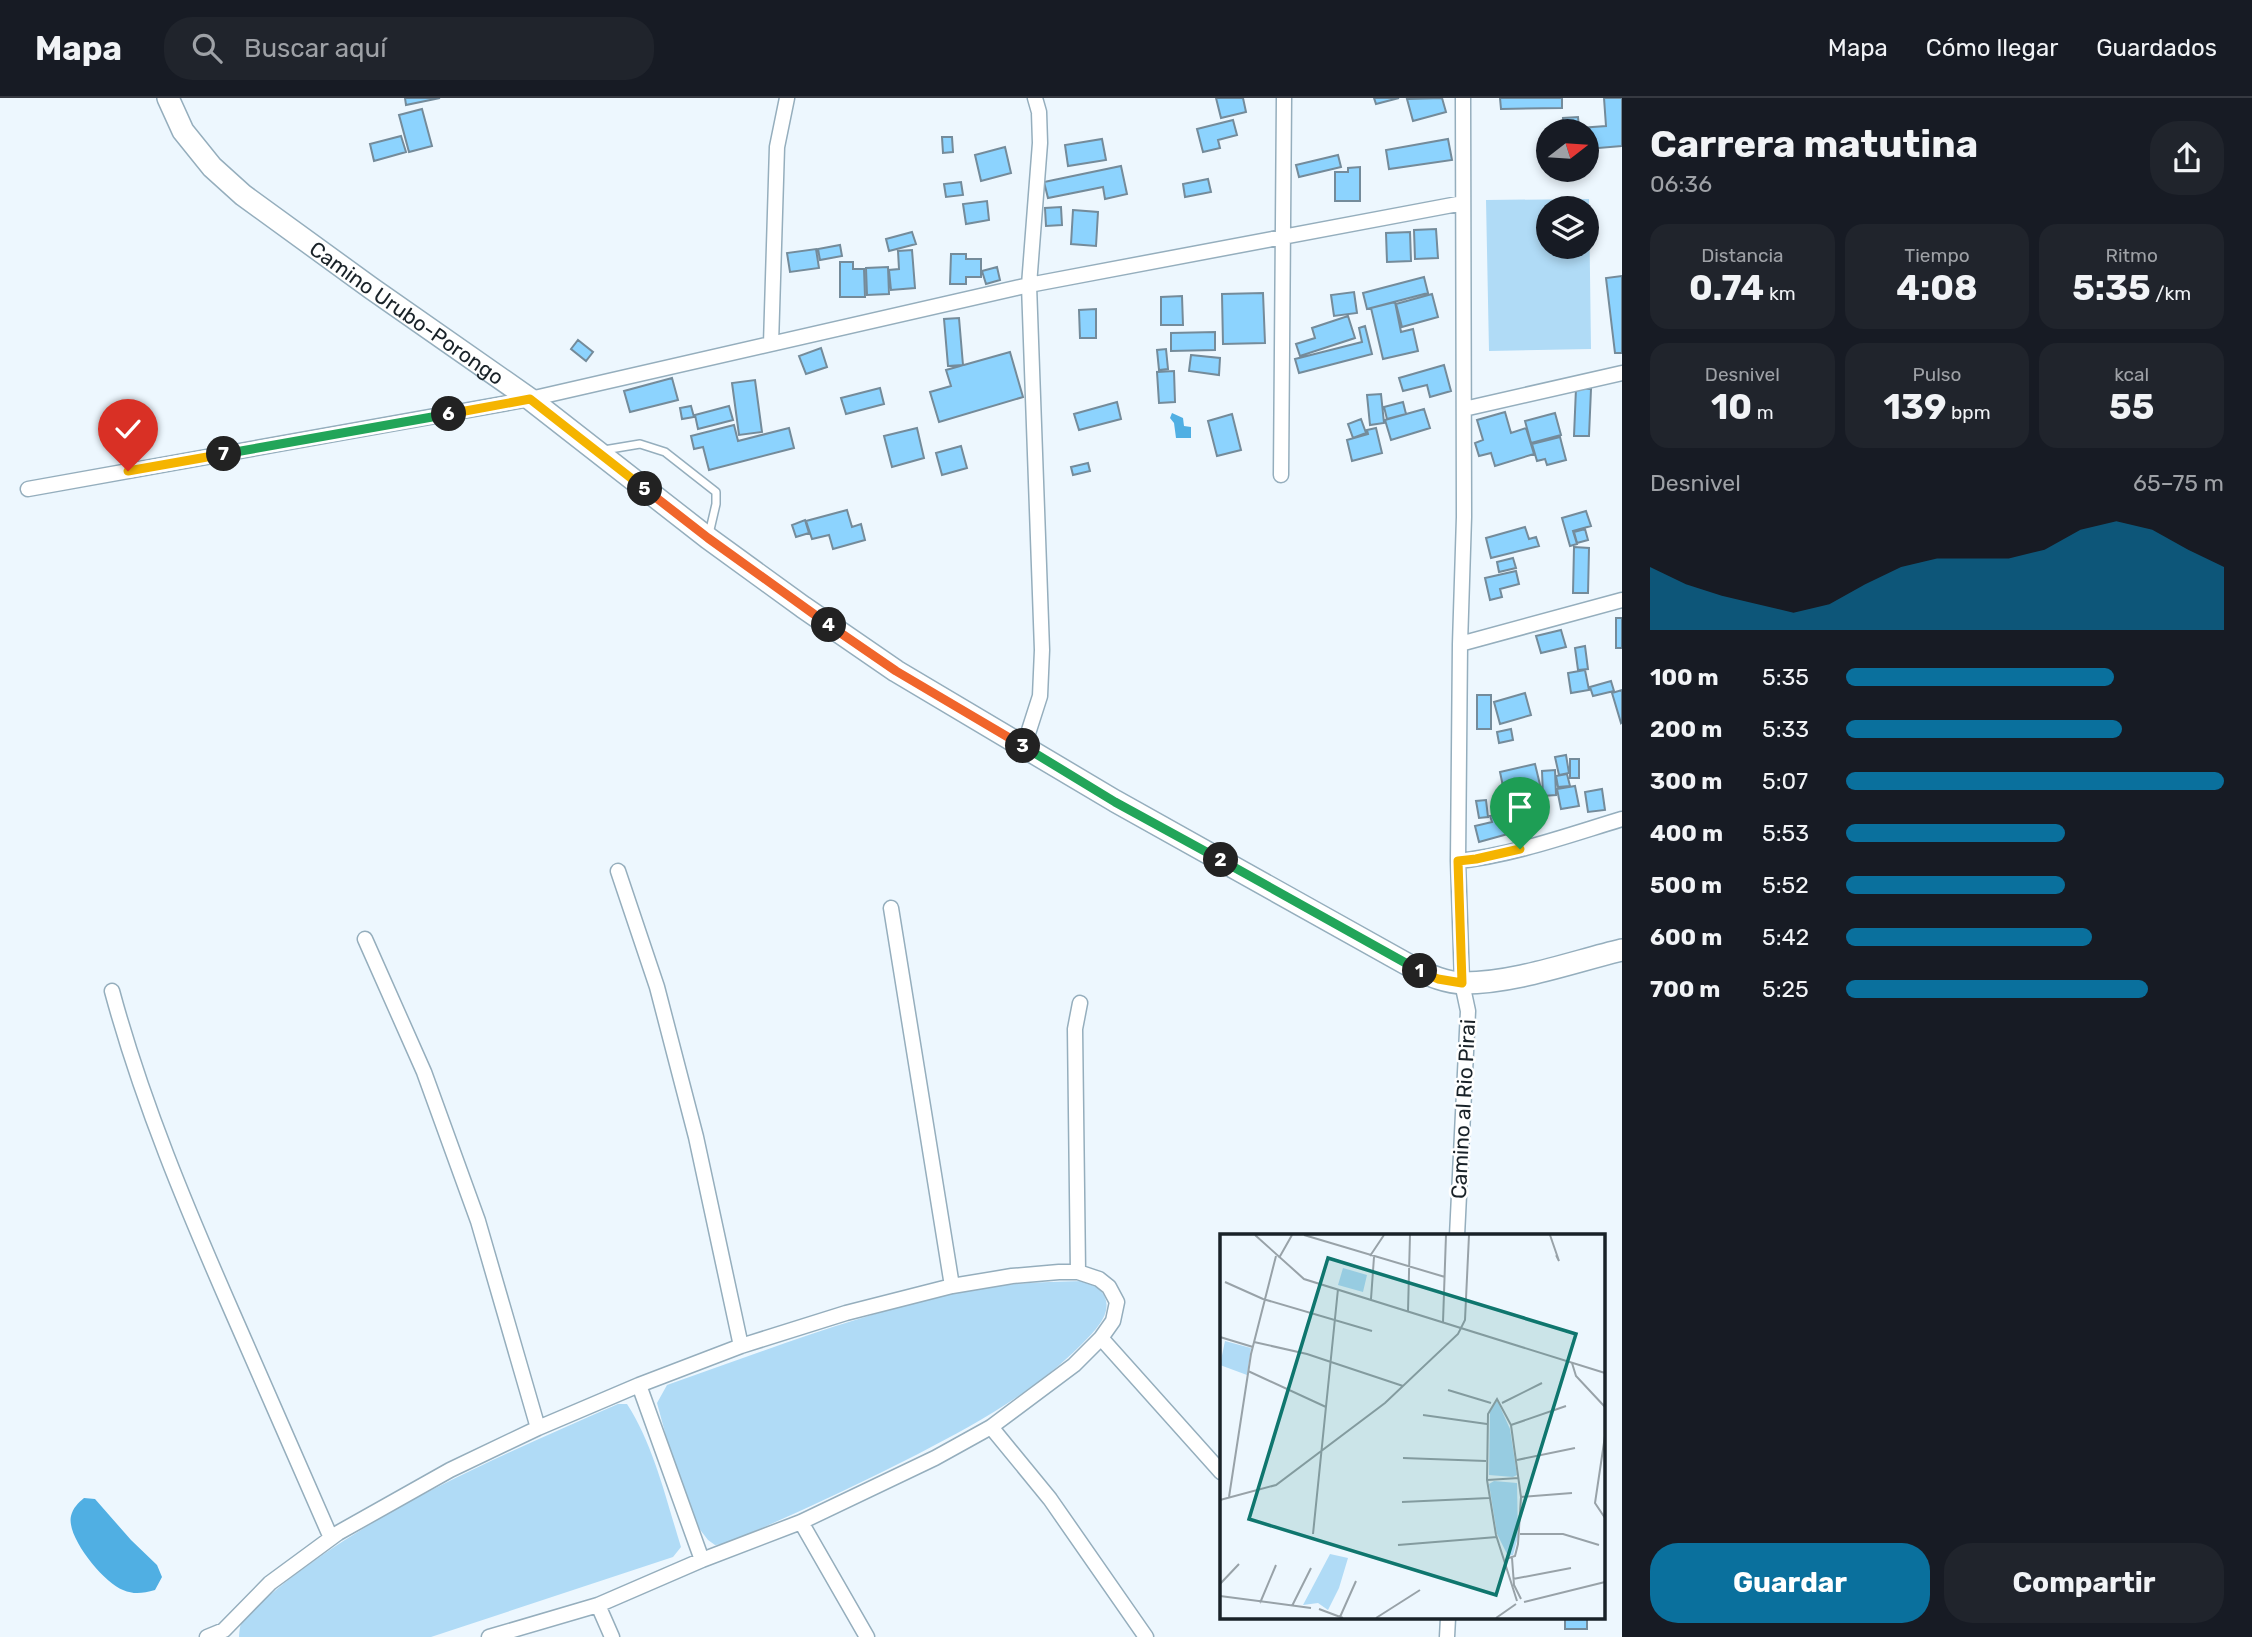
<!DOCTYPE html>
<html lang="es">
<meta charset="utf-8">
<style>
body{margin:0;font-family:Rubik,sans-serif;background:#20242c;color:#f1f3f6;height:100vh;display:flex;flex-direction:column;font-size:26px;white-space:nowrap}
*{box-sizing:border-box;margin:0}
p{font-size:23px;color:#9ea1a6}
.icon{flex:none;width:38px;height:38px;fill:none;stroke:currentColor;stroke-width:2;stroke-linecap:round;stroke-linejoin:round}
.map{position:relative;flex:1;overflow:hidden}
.side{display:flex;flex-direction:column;background:#171b24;width:630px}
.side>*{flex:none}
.needle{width:46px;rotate:73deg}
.controls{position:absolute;left:1536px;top:21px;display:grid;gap:14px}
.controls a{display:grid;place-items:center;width:63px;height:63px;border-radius:50%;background:#171b24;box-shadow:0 4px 10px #0003;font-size:35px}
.pin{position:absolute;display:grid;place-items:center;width:60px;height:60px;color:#fff;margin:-72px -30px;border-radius:50% 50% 50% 0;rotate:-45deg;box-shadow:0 0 7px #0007}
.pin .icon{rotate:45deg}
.km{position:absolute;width:35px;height:35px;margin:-18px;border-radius:50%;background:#222;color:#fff;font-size:19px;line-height:35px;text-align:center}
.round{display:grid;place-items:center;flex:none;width:74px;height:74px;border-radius:28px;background:#20242c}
.summary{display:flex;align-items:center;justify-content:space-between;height:119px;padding:0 28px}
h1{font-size:38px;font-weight:700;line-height:52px}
.figures{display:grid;grid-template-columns:repeat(3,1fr);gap:10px;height:119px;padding:7px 28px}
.figures div{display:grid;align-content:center;border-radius:18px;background:#20242c;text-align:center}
.figures b{font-size:35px;font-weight:700}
.figures small{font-size:19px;font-weight:400}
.figures p{font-size:19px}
.chart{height:196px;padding:14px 28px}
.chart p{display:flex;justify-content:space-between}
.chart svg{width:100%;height:126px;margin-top:7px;fill:#0a709d;opacity:.7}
.action{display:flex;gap:14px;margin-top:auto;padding:14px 28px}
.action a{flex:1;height:80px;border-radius:28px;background:#0a709d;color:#fff;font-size:28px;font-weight:700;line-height:80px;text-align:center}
.action a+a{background:#20242c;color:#f1f3f6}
ul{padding:0 28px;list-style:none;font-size:23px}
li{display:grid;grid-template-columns:112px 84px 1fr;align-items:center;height:52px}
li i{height:18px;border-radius:9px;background:#0a709d}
header{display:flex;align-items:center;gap:42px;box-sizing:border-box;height:98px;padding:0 35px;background:#171b24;border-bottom:2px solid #363941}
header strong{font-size:33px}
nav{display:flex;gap:38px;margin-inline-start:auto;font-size:24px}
.search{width:490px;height:63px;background:#20242c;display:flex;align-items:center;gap:18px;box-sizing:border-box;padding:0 24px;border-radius:28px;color:#9ea1a6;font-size:26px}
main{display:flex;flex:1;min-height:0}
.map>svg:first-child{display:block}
</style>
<header>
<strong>Mapa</strong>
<div class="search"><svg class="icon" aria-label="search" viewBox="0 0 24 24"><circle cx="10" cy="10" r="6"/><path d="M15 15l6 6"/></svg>Buscar aquí</div>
<nav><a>Mapa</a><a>Cómo llegar</a><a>Guardados</a></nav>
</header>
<main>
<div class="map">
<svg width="1622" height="1539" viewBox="0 0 1622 1539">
<rect width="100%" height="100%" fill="#edf7fe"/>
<path fill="#b0dbf6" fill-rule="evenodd" d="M1589,101L1591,251L1489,253L1486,102ZM1549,110H1587V149H1549Z
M1083,1183C1089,1186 1097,1188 1101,1193C1117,1212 1095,1233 1081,1247C1035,1293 976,1326 918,1356C855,1388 791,1418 725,1446L715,1447L708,1442L698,1429L672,1360L657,1305L667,1287C762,1254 858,1216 956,1195C998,1185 1041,1184 1083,1183Z
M618,1306H627C654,1348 666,1401 681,1449L673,1459L431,1539H239C239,1535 240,1527 242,1523C248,1513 268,1499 277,1491C378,1409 500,1358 618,1306Z"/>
<path fill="#50afe3" d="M1172,315L1183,320L1184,328L1191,329V340H1176L1174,325L1170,320Z
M84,1400L95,1401L131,1442L157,1467L162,1479L155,1492C143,1495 135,1497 123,1492C104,1485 66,1439 71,1418C73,1410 78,1405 84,1400Z"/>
<path fill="#8cd3fe" stroke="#748b9a" stroke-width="2" d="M405,0H440L406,7Z
M1216,0H1243L1246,14L1221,20Z
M1374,0H1399L1376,6Z
M1442,0L1446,14L1413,23L1407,1Z
M1500,0H1562V10L1501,11Z
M1604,0H1622V48L1587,51V33H1564L1563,20L1578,19L1579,30L1606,28Z
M422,11L432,48L409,54L399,17Z
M1233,22L1237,37L1218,42L1220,50L1203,54L1197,31Z
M401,38L406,54L374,63L370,46Z
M942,39H952L953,54L943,55Z
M1102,41L1106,62L1068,68L1065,47Z
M1448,41L1452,62L1389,71L1386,52Z
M1005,49L1011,75L981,83L975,57Z
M1338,57L1341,69L1299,79L1296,67Z
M1121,68L1127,96L1105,101L1103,89L1048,100L1044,84Z
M1360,69V103H1335V74H1348V70Z
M1208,81L1211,94L1185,99L1183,86Z
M961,84L963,97L946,99L944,86Z
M987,103L989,122L966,126L963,106Z
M1061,109L1062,127L1046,128L1045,110Z
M1073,112L1098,114L1096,148L1071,146Z
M1436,131L1438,160L1415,161L1414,132Z
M912,134L916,146L889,153L886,141Z
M1410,134L1411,163L1387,164L1386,135Z
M840,147L842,158L820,162L818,151Z
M816,151L819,170L790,174L787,155Z
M912,152L915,190L891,192L889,172L899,171L898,153Z
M951,156H966V161H981V179H966V186H950Z
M840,164H853V171H864L865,199H840Z
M888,169L889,196L867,197L866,170Z
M997,169L1000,182L986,186L982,173Z
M1622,178V255H1615L1606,180Z
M1424,179L1428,195L1367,211L1363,195Z
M1354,194L1357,215L1334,218L1331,197Z
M1263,195L1265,245L1223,246L1222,196Z
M1432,196L1438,219L1402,229L1396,206Z
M1182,198L1183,227H1161V199Z
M1395,204L1401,234L1413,231L1418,253L1383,261L1371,210Z
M1096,211V240H1080L1079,212Z
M1348,218L1355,240L1300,258L1296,246L1315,240L1312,230Z
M959,220L963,267L948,268L944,221Z
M1365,228L1372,256L1299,275L1295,261L1362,244L1359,230Z
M1215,234V252L1171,253V235Z
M578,242L593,254L586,263L571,251Z
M821,250L827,269L806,276L799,258Z
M1166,251L1168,271L1159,272L1157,252Z
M1010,254L1023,299L939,324L930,294L951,288L946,272Z
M1191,257L1220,260L1219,277L1189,273Z
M1444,267L1451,293L1430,299L1427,287L1403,293L1399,280Z
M1174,273L1175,304L1159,305L1157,274Z
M672,280L678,302L630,314L624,293Z
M755,282L762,334L739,337L732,285Z
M880,290L884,306L846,316L841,300Z
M1576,290L1591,291L1589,338H1574Z
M1381,296L1384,325L1370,327L1367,297Z
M1117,304L1121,321L1079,332L1074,316Z
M1403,304L1406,316L1387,321L1384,309Z
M691,308L694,319L682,321L680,310Z
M729,308L733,322L698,331L695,317Z
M1424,311L1430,330L1391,342L1385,322Z
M1505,314L1511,335L1526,330L1534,356L1495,368L1491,355L1479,358L1475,345L1483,342L1477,322Z
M1555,315L1561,337L1531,345L1525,323Z
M1232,316L1241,352L1217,358L1208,323Z
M1361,321L1366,335L1353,340L1348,326Z
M734,327L738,343L789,330L794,350L709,372L703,349L694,351L691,338Z
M917,330L924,360L892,369L884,338Z
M1376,330L1382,355L1352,363L1347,342L1368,336L1367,332Z
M1560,339L1566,362L1547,367L1545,361L1537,363L1532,346Z
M961,348L967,370L942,377L936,355Z
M1088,365L1090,373L1073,377L1071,369Z
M847,412L852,429L861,426L865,442L833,451L829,437L812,441L806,423Z
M1586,413L1591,428L1573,433L1577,446L1570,448L1562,420Z
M805,422L809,435L796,439L792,427Z
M1525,429L1529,441L1536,439L1539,448L1491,460L1486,440Z
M1585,431L1588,442L1577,445L1574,434Z
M1574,449L1589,450L1588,495H1573Z
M1513,460L1516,470L1499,474L1497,464Z
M1516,473L1519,486L1500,491L1502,499L1490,502L1485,480Z
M1616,520H1622V550H1616Z
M1561,532L1566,549L1541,555L1536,538Z
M1585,548L1588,571L1578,572L1575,550Z
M1585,572L1589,592L1571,595L1568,575Z
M1611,583L1614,593L1593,598L1590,589Z
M1622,592V624L1621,625L1612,595Z
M1525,595L1531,617L1500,626L1494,604Z
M1477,597H1491V631H1477Z
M1511,631L1513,642L1499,645L1497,634Z
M1566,657L1569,675L1559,677L1555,659Z
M1570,661H1579V680H1570Z
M1535,666L1542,695L1506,703L1500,674Z
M1555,672L1556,697L1543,698L1542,673Z
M1567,676L1570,688L1558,689L1556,678Z
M1575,688L1579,708L1561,711L1557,691Z
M1602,691L1605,712L1588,714L1585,694Z
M1486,702L1488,719L1479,720L1476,703Z
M1509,713L1515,734L1479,744L1475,728L1492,724L1490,718Z
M1565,1521H1587V1531H1565Z"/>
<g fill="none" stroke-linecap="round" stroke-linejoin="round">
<defs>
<path id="service" d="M604,352L640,346L665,354L716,394V406L709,436"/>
<path id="minor" d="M771,246L777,49L787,0
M1464,311L1622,275
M1281,377L1284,0
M28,391L530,301L1029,187L1463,105
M1460,546L1622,502
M1024,648L1040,598L1042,552L1029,187L1040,45L1039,14L1035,0
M1458,763C1514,757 1569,737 1622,721
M618,773L657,889L696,1039L741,1248
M891,810L952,1188
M365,841L424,974L478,1123L538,1330
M112,893C142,1004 187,1111 233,1216C266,1291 298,1365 331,1440
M1457,1138L1468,913L1462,885L1458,763L1460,546L1464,419L1463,0
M1078,1174L1075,931L1080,905
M1101,1240L1221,1374
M639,1287L702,1462
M991,1329L1050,1401L1146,1539
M801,1424L867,1539
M598,1507L612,1539
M207,1539L224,1532L270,1485L338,1435L450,1372L538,1330L639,1287L741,1248L846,1215L952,1188L1012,1178L1059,1174H1078L1099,1181L1109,1189L1117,1204L1113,1223L1101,1240L1074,1267L991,1329L935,1360L801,1424L702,1462L598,1507L489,1539
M1447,1539L1448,1520"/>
<g id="secondary">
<path id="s1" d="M168,0L183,33L212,69L243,97L371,190L530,301L708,440L803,509L896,573L1115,703L1412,869C1429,877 1445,885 1464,885C1515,885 1572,864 1622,852"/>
</g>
</defs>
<use href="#service" stroke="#95aebd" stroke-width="10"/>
<use href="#minor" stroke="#95aebd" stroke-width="17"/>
<use href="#secondary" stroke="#95aebd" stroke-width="24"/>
<use href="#service" stroke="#fff" stroke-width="7"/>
<use href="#minor" stroke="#fff" stroke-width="14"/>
<use href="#secondary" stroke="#fff" stroke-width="21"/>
</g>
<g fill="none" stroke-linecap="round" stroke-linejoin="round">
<defs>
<path id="split-1" d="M1420,873L1438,881L1462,885L1458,763L1476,761L1520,751"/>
<path id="split-2" d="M1221,762L1420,873"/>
<path id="split-3" d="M1023,648L1115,704L1221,762"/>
<path id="split-4" d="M829,527L896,573L1023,648"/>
<path id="split-5" d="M645,391L708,440L829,527"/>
<path id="split-6" d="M449,316L530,301L645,391"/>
<path id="split-7" d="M224,356L449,316"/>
<path id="split-8" d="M128,373L224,356"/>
</defs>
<use href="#split-1" stroke="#fff" stroke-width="14"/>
<use href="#split-2" stroke="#fff" stroke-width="14"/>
<use href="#split-3" stroke="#fff" stroke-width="14"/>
<use href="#split-4" stroke="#fff" stroke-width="14"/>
<use href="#split-5" stroke="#fff" stroke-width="14"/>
<use href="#split-6" stroke="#fff" stroke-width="14"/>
<use href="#split-7" stroke="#fff" stroke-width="14"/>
<use href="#split-8" stroke="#fff" stroke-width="14"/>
<use href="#split-1" stroke="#f5b400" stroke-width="9"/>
<use href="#split-2" stroke="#22a559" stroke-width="9"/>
<use href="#split-3" stroke="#22a559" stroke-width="9"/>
<use href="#split-4" stroke="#f0652b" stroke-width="9"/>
<use href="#split-5" stroke="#f0652b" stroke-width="9"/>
<use href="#split-6" stroke="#f5b400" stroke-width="9"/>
<use href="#split-7" stroke="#22a559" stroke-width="9"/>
<use href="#split-8" stroke="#f5b400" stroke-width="9"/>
</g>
<g text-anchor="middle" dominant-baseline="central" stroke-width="5" stroke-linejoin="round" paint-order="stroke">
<g font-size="21" fill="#192228" stroke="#fff">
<text stroke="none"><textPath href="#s1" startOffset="326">Camino Urubo-Porongo</textPath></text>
<text transform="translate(1463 1011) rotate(-87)">Camino al Rio Pirai</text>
</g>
</g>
<g transform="translate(1220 1136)">
<rect width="385" height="385" fill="#edf7fe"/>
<path d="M123,34L147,41L143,58L118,51ZM5,107L31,114L27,141L0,131ZM277,166L290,195L297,241L293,243L269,241L270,177ZM274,247L297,249L298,303L293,321L288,322L277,300L269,250ZM110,320L128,324L119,354L108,376L98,369L83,371Z" fill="#b0dbf6"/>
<path fill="none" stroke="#98a2a8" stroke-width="2" d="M35,1L84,45L385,139M84,1L225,43M330,1L339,27L336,21M150,22L164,1M59,24L72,1M5,48L43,65L152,97M151,65L154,23M188,77L190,1M223,88L226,1M0,103L33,113M34,108L87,120L183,152M352,129L356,142L385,173M28,137L106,173M228,156L271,169M282,169L322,149M203,181L267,190M291,191L346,172M385,202L375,269L385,284M183,224L266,227M297,226L355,214M267,246L299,244M9,263L31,120L56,22M301,263L352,259M0,266L56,251L165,169L238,100L245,86L249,1M182,268L269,264M93,300L118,55M300,300H343L379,311M178,311L277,303M292,324L294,351L301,365M286,325L295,322L298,310L301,263L291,191L277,165L268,180L267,246L276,301L297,367M293,345L351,334M0,350L19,330M0,362L91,374M304,368L385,348M40,369L56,331M72,372L91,334M99,375L123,384M120,383L136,347M156,384L200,356M276,384L296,370"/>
<path fill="#0f766e" fill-opacity="0.15" stroke="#0f766e" stroke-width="3.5" d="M108,24L356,100L276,361L29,285Z"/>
<rect width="385" height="385" fill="none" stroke="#192228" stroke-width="3.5"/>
</g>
</svg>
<div class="controls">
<a><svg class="needle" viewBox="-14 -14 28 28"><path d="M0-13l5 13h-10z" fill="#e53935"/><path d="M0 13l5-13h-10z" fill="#9ea1a6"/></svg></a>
<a><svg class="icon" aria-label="layers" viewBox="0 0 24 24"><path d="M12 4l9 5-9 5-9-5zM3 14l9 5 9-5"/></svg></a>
</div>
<div class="pin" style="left:1520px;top:751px;background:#1e9e55"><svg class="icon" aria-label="arrive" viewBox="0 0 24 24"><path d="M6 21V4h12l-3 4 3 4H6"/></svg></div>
<div class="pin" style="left:128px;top:373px;background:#d93025"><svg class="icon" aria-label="check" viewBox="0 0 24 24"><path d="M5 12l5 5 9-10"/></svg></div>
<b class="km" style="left:1420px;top:873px">1</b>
<b class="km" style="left:1221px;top:762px">2</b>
<b class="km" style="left:1023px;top:648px">3</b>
<b class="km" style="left:829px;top:527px">4</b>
<b class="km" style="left:645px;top:391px">5</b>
<b class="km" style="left:449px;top:316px">6</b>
<b class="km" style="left:224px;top:356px">7</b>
</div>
<section class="side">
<div class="summary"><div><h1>Carrera matutina</h1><p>06:36</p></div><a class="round"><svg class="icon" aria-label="share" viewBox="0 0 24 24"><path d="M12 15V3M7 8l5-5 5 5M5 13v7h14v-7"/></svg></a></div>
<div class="figures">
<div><p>Distancia</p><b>0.74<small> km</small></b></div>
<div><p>Tiempo</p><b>4:08</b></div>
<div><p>Ritmo</p><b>5:35<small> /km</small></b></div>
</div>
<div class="figures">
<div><p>Desnivel</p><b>10<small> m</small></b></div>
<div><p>Pulso</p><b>139<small> bpm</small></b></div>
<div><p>kcal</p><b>55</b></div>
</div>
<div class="chart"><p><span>Desnivel</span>65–75 m</p>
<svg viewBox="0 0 160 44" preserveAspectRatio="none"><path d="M0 44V22L10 28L20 32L30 35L40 38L50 35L60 28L70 22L80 19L90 19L100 19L110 16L120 9L130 6L140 9L150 16L160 22V44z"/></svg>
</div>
<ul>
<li><b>100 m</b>5:35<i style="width:71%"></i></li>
<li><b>200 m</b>5:33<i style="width:73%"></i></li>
<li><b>300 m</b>5:07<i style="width:100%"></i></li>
<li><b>400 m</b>5:53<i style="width:58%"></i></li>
<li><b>500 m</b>5:52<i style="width:58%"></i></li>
<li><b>600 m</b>5:42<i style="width:65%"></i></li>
<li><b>700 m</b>5:25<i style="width:80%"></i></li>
</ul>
<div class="action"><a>Guardar</a><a>Compartir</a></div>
</section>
</main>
